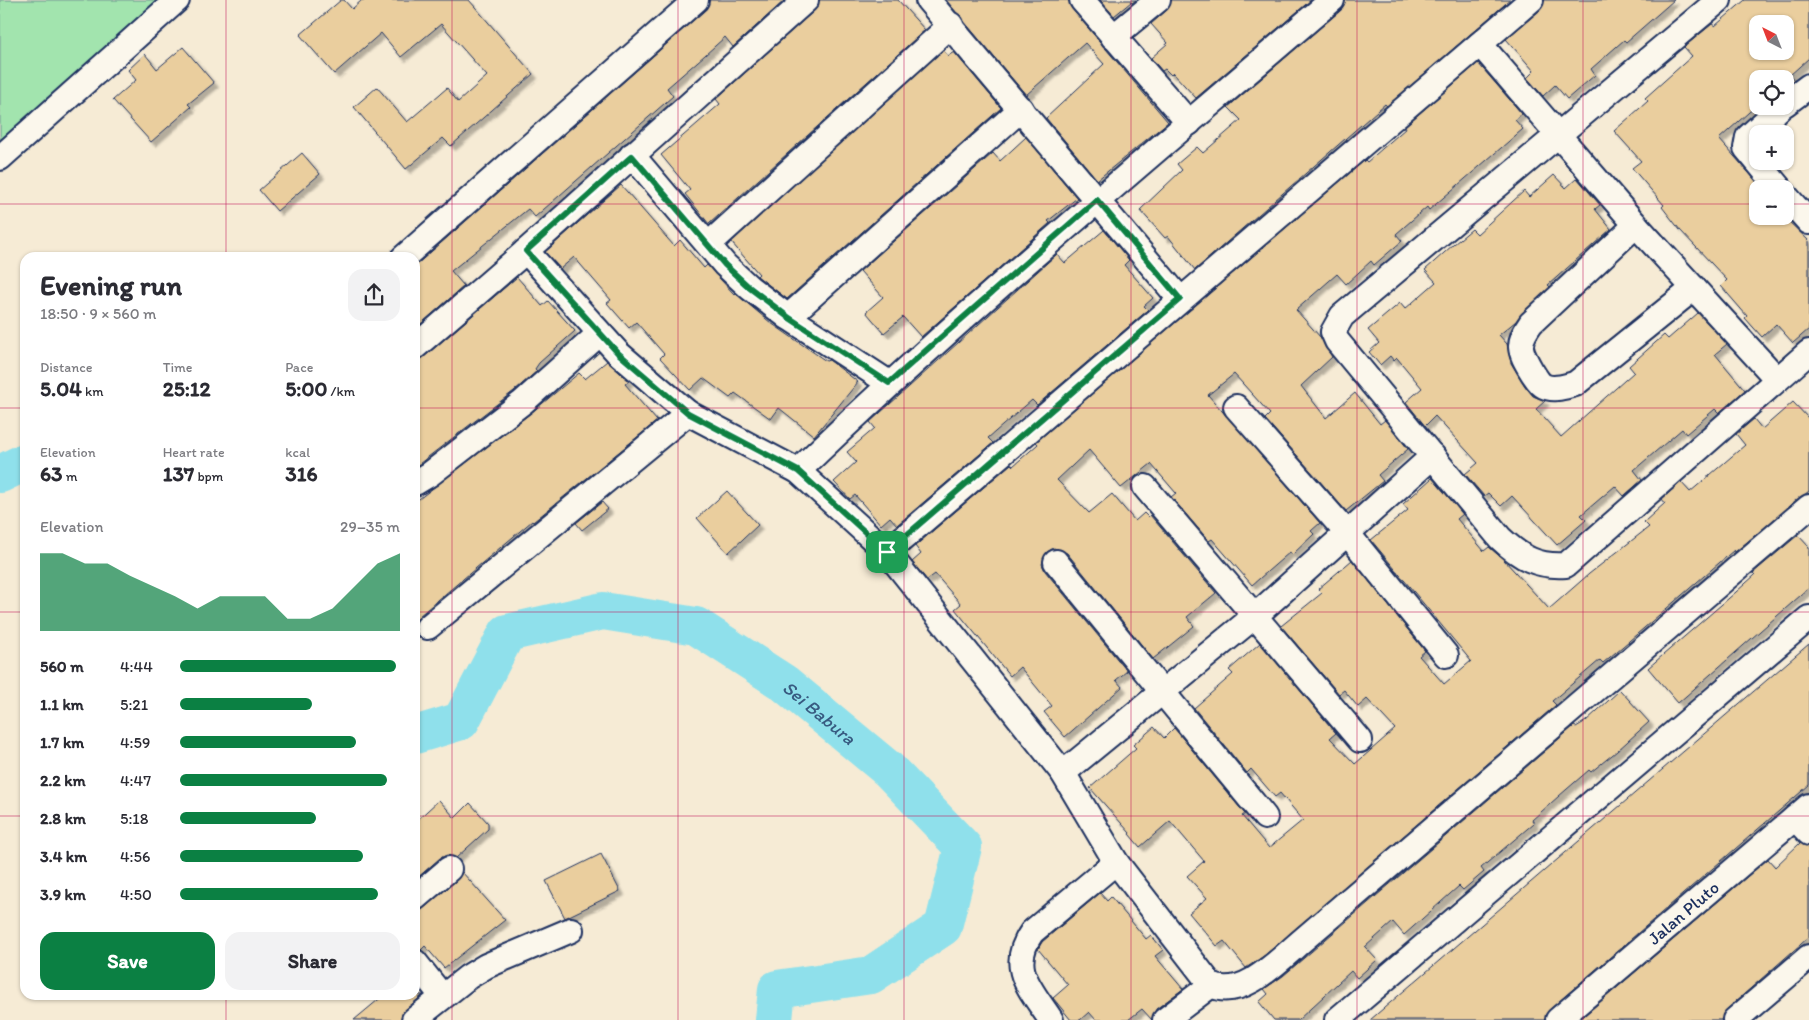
<!DOCTYPE html>
<meta charset="utf-8">
<style>
body{margin:0;font-family:Itim,sans-serif;background:#f2f2f3;color:#2b2b33;height:100vh;display:flex;flex-direction:column;font-size:19px;white-space:nowrap}
*{box-sizing:border-box;margin:0}
p{font-size:16px;color:#7c7c81}
.icon{flex:none;width:28px;height:28px;fill:none;stroke:currentColor;stroke-width:2;stroke-linecap:round;stroke-linejoin:round}
.map{position:relative;flex:1;overflow:hidden}
.side{position:absolute;left:20px;top:252px;width:400px;height:748px;display:flex;flex-direction:column;background:#fff;border-radius:15px;box-shadow:0 1px 4px #0004}
.side>*{flex:none}
.needle{width:32px;rotate:318deg}
.buttons{position:absolute;left:1749px;top:15px;display:grid;gap:10px}
.buttons a{display:grid;place-items:center;width:45px;height:45px;border-radius:10px;background:#fff;box-shadow:0 1px 4px #0004;font-size:25px}
.pin{position:absolute;display:grid;place-items:center;width:42px;height:42px;color:#fff;margin:-21px;border-radius:10px;box-shadow:0 2px 8px #0006}
.round{display:grid;place-items:center;flex:none;width:52px;height:52px;border-radius:15px;background:#f2f2f3}
.summary{display:flex;align-items:center;justify-content:space-between;height:85px;padding:0 20px}
h1{font-size:28px;font-weight:700;line-height:38px}
.figures{display:grid;grid-template-columns:repeat(3,1fr);gap:8px;height:85px;padding:5px 20px}
.figures div{display:grid;align-content:center}
.figures b{font-size:21px;font-weight:700}
.figures small{font-size:14px;font-weight:400}
.figures p{font-size:14px}
.chart{height:140px;padding:10px 20px}
.chart p{display:flex;justify-content:space-between}
.chart svg{width:100%;height:90px;margin-top:5px;fill:#0b8043;opacity:.7}
.action{display:flex;gap:10px;margin-top:auto;padding:10px 20px}
.action a{flex:1;height:58px;border-radius:15px;background:#0b8043;color:#fff;font-size:20px;font-weight:700;line-height:58px;text-align:center}
.action a+a{background:#f2f2f3;color:#2b2b33}
ul{padding:0 20px;list-style:none;font-size:16px}
li{display:grid;grid-template-columns:80px 60px 1fr;align-items:center;height:38px}
li i{height:12px;border-radius:6px;background:#0b8043}
.map>svg:first-child{display:block}
</style>
<div class="map">
<svg width="1809" height="1020" viewBox="0 0 1809 1020">
<defs>
<filter id="shadow"><feDropShadow dx="4.5" dy="4.5" stdDeviation="1" flood-color="#0004"/></filter>
</defs>
<rect width="100%" height="100%" fill="#f6ebd5"/>
<filter id="ink" filterUnits="userSpaceOnUse"><feTurbulence type="fractalNoise" baseFrequency=".02" numOctaves="2"/><feDisplacementMap in="SourceGraphic" scale="10" xChannelSelector="R" yChannelSelector="G"/><feConvolveMatrix kernelMatrix="1 2 1 2 8 2 1 2 1" color-interpolation-filters="sRGB"/></filter>
<g filter="url(#ink)">
<path fill="#a2e4ae" stroke="#5e8a86" d="M0,0H174L0,151Z"/>
<g fill="none" stroke-linecap="round" stroke-linejoin="round">
<g stroke="#8fe0eb" stroke-width="38">
<path d="M0,474L25,462"/>
<path id="s1" d="M415,735L461,721L507,633L603,611L696,626L784,683L889,770L963,847L943,927L871,975L777,989L774,1020"/>
</g>
</g>
<path fill="#eace9e" stroke="#1b2f5e" fill-rule="evenodd" filter="url(#shadow)" d="M341,0H344L352,9L362,0H469L533,74L451,146L443,138L406,169L354,107L377,87L407,122L447,88L458,102L487,76L441,24L401,57L381,33L334,74L300,35Z
M709,0H785L733,47L725,37L705,55L667,88L673,96L535,217L528,209L451,271L464,286L415,329V266L705,10Z
M819,0H898L925,30L709,224L685,194L690,190L661,155L720,104L716,99L815,10Z
M946,0H1069L1072,9L1168,122L1097,180L1046,118L1104,64L1085,43L1026,95Z
M1100,0H1136L1132,3L1131,2L1114,16Z
M1171,0H1311L1196,98L1173,73L1171,75L1165,69L1162,71L1151,58L1168,43L1151,24L1167,10Z
M1345,0H1510L1387,106L1385,104L1195,270L1168,236L1165,238L1140,210L1182,170L1177,164L1197,147L1203,153L1241,120L1228,107L1341,10Z
M1544,0H1674L1626,42L1624,40L1591,69L1595,75L1567,99L1555,85L1543,96L1527,78L1534,71L1506,39L1540,10Z
M1745,0H1809V58L1790,75L1794,80L1785,87V79H1758V104L1719,139L1757,182L1755,184L1759,189L1758,216H1783L1809,241V329L1793,343L1776,324L1762,337L1745,318L1747,316L1721,286L1727,280L1680,230L1662,207L1664,205L1632,168L1641,161L1614,131L1648,101L1645,98L1692,56L1684,47L1712,24L1715,26ZM1758,24H1785V51H1758Z
M183,47L214,83L188,104L191,107L151,142L113,100L136,80L128,70L145,54L157,69Z
M943,50L948,56L954,52L1001,108L787,299L757,276L759,274L731,242Z
M1478,63L1522,114L1515,120L1523,129L1429,210L1427,207L1396,234L1402,241L1374,265L1371,261L1346,284L1337,274L1296,310L1321,338L1332,357L1301,386L1326,418L1355,393L1380,424L1385,420L1408,449L1378,475L1383,481L1346,511L1265,419L1270,414L1234,374L1208,395L1320,523L1311,531L1314,534L1292,555L1290,552L1252,585L1212,539L1209,541L1171,497L1176,493L1151,464L1121,488L1089,450L1057,480L1089,513L1112,494L1135,521L1144,513L1148,517L1150,515L1216,593L1187,617L1194,626L1153,659L1067,553L1054,548L1047,552L1042,564L1045,571L1127,671L1116,680L1122,687L1065,737L1044,712L1052,706L1020,667L1010,676L955,609L961,604L935,574L927,580L912,562L921,554L915,546L1011,464L1013,466L1038,444L1036,442L1365,160L1367,162L1406,128L1405,126Z
M1026,137L1077,198L1048,221L1050,223L921,337L903,317L884,333L866,312L883,297L860,271L993,153L1000,161Z
M302,153L320,174L277,211L259,190Z
M1554,175L1566,188L1577,178L1600,205L1595,209L1611,229L1548,285L1550,287L1516,321L1499,335L1507,344L1511,363L1525,386L1533,396L1545,401L1536,409L1561,437L1634,372L1629,366L1664,335L1668,339L1698,313L1727,344L1715,354L1745,390L1719,413L1715,409L1686,434L1682,429L1634,470L1642,480L1624,496L1615,486L1581,515L1586,520L1557,545L1512,496L1501,506L1488,493L1484,496L1465,474L1478,463L1435,416L1425,426L1406,402L1422,388L1397,358L1394,361L1390,356L1380,365L1369,352L1379,343L1368,330L1400,303L1405,309L1436,282L1425,270L1454,244L1472,229L1477,234L1524,191L1529,197Z
M621,185L674,246L680,240L704,268L707,265L734,294L735,293L771,323L826,361L829,360L858,382L814,436L779,408L771,419L735,393L730,398L703,378L690,390L660,358L664,354L636,322L629,328L607,303L611,300L574,257L560,269L545,252Z
M1104,230L1129,260L1124,265L1153,298L1144,306L1148,310L1037,405L1032,400L988,438L993,443L897,525L890,517L881,525L855,495L850,499L834,482L856,462L847,452L875,428L870,422L1057,254L1065,263Z
M517,277L542,306L548,301L575,331L539,363L535,369L537,371L514,391L415,467V360L424,357Z
M607,361L629,381L625,384L657,421L533,522L532,521L419,616L415,623V502L531,413L579,373L585,379Z
M1793,402L1809,419V491L1735,552L1734,550L1629,641L1603,663L1600,660L1552,701L1556,705L1265,955L1246,968L1224,941L1217,946L1189,913L1207,898L1187,876L1204,861L1170,821L1140,847L1129,834L1130,833L1090,788L1136,748L1133,745L1154,727L1164,738L1174,728L1245,814L1242,816L1269,848L1303,820L1280,793L1275,797L1251,769L1247,773L1194,708L1233,674L1229,670L1260,643L1336,733L1330,738L1355,764L1395,729L1367,699L1358,707L1344,690L1339,694L1281,626L1322,593L1318,589L1352,560L1425,651L1419,656L1444,684L1471,661L1371,540L1408,510L1403,504L1432,478L1463,514L1457,519L1484,551L1489,547L1504,560L1549,609L1589,574L1649,527L1644,522L1665,503L1662,499L1681,482L1690,492L1745,445L1736,434L1754,419L1762,429Z
M727,491L758,525L728,553L697,518Z
M602,502L608,509L582,530L576,523Z
M1798,535L1809,547V588L1678,703L1648,668L1736,592L1755,575L1753,573Z
M1809,644V785L1549,1010L1545,1020H1370Z
M1620,690L1649,722L1617,751L1591,772L1589,770L1559,796L1532,820L1534,823L1481,868L1484,872L1463,890L1459,886L1404,935L1393,922L1365,947L1377,960L1357,978L1351,971L1298,1020H1274L1259,1002L1268,994L1264,989L1283,976L1574,726L1576,727L1586,721Z
M439,800L455,818L470,803L488,823V829L456,858L447,855L440,858L415,880V822Z
M1800,843L1809,846V937L1726,1010L1721,1020H1579L1768,859L1775,867Z
M601,854L620,891L565,918L546,881Z
M462,872L505,920L444,968L425,946L421,950L415,949V911L424,908L458,879Z
M1100,893L1107,901L1111,897L1146,939L1151,935L1163,950L1155,956L1183,989L1156,1009L1152,1020L1142,1009L1128,1020H1096L1089,1012L1080,1020H1071L1053,998L1068,985L1038,949L1042,942Z
M384,995H423L405,1010L401,1020H354Z"/>
<g fill="none" stroke-linecap="round" stroke-linejoin="round">
<defs>
<g id="minor">
<path d="M928,0L1180,299"/>
<path d="M1082,0L1189,123"/>
<path d="M1719,0L1342,316L1333,332L1337,341L1500,538C1521,558 1538,567 1566,565L1809,352"/>
<path d="M1113,37L1158,0"/>
<path d="M1480,44L1636,225L1777,379"/>
<path d="M1785,104L1809,86"/>
<path d="M632,155L725,265L750,288L788,317L889,383"/>
<path d="M0,158L177,0"/>
<path d="M1780,189L1746,148L1748,137L1782,106"/>
<path d="M1785,195L1809,222"/>
<path d="M1636,225L1531,323C1516,344 1519,350 1532,372C1535,376 1539,384 1544,386C1554,391 1566,386 1575,384L1694,288"/>
<path d="M709,244L951,25"/>
<path d="M526,251L618,353L688,413L798,471L887,552L1063,773L1116,862L1211,985C1243,1001 1282,957 1305,938L1809,507"/>
<path d="M403,258L696,0"/>
<path d="M788,317L1021,109"/>
<path d="M415,347L526,251L806,0"/>
<path d="M1236,407L1348,534L1446,655"/>
<path d="M798,471C969,306 1152,155 1332,0"/>
<path d="M415,483L430,474L523,402L599,334"/>
<path d="M1145,487L1360,740"/>
<path d="M887,552L1531,0"/>
<path d="M1056,562L1265,817"/>
<path d="M428,627L688,413"/>
<path d="M1063,773L1255,616L1433,456"/>
<path d="M1795,818L1809,833"/>
<path d="M415,898L449,869"/>
<path d="M415,962L442,996"/>
<path d="M414,1020L468,977L486,966L571,930"/>
<path d="M1051,1020C1031,989 1007,968 1032,932L1116,862"/>
<path d="M1165,1020L1211,985"/>
<path d="M1337,1020L1809,618"/>
<path id="s2" d="M1558,1020L1809,806"/>
<path d="M1735,1020L1809,957"/>
</g>
</defs>
<use href="#minor" stroke="#1b2f5e" stroke-width="28"/>
<use href="#minor" stroke="#fbf7ec" stroke-width="24"/>
</g>
</g>
<g fill="none" stroke-linecap="round" stroke-linejoin="round" filter="url(#ink)">
<defs>
<path id="route" d="M632,156L725,265L750,288L788,317L889,383L1097,200L1180,299L887,552L798,471L688,413L618,353L526,251Z"/>
</defs>
<use href="#route" stroke="#fff" stroke-width="10"/>
<use href="#route" stroke="#0b8043" stroke-width="6"/>
</g>
<path fill="none" stroke="#c2185b" stroke-width="1" stroke-opacity="0.55" d="M226,0V258M452,0V1020M678,0V1020M904,0V1020M1131,0V1020M1357,0V1020M1583,0V1020M0,204H1758M1785,204H1809M0,408H25M415,408H1809M0,612H25M415,612H1809M0,816H25M415,816H1809M226,995V1020"/>
<g text-anchor="middle" dominant-baseline="central" stroke-width="4" stroke-linejoin="round" paint-order="stroke">
<g font-size="18" fill="#1b2f5e" stroke="#fbf7ec">
<text stroke="none"><textPath href="#s2" startOffset="165">Jalan Pluto</textPath></text>
</g>
<g font-size="19" font-style="italic" fill="#385b81" stroke="#fbf7ec">
<text stroke="none"><textPath href="#s1" startOffset="491">Sei Babura</textPath></text>
</g>
</g>
</svg>
<div class="buttons">
<a><svg class="needle" viewBox="-14 -14 28 28"><path d="M0-13l5 13h-10z" fill="#e53935"/><path d="M0 13l5-13h-10z" fill="#7c7c81"/></svg></a>
<a><svg class="icon" aria-label="locate" viewBox="0 0 24 24"><circle cx="12" cy="12" r="6"/><path d="M12 2v4M12 18v4M2 12h4M18 12h4"/></svg></a>
<a>+</a>
<a>−</a>
</div>
<div class="pin" style="left:887px;top:552px;background:#1e9e55"><svg class="icon" aria-label="arrive" viewBox="0 0 24 24"><path d="M6 21V4h12l-3 4 3 4H6"/></svg></div>
<section class="side">
<div class="summary"><div><h1>Evening run</h1><p>18:50 · 9 × 560 m</p></div><a class="round"><svg class="icon" aria-label="share" viewBox="0 0 24 24"><path d="M12 15V3M7 8l5-5 5 5M5 13v7h14v-7"/></svg></a></div>
<div class="figures">
<div><p>Distance</p><b>5.04<small> km</small></b></div>
<div><p>Time</p><b>25:12</b></div>
<div><p>Pace</p><b>5:00<small> /km</small></b></div>
</div>
<div class="figures">
<div><p>Elevation</p><b>63<small> m</small></b></div>
<div><p>Heart rate</p><b>137<small> bpm</small></b></div>
<div><p>kcal</p><b>316</b></div>
</div>
<div class="chart"><p><span>Elevation</span>29–35 m</p>
<svg viewBox="0 0 160 44" preserveAspectRatio="none"><path d="M0 44V6L10 6L20 11L30 11L40 17L50 22L60 27L70 33L80 27L90 27L100 27L110 38L120 38L130 33L140 22L150 11L160 6V44z"/></svg>
</div>
<ul>
<li><b>560 m</b>4:44<i style="width:98%"></i></li>
<li><b>1.1 km</b>5:21<i style="width:60%"></i></li>
<li><b>1.7 km</b>4:59<i style="width:80%"></i></li>
<li><b>2.2 km</b>4:47<i style="width:94%"></i></li>
<li><b>2.8 km</b>5:18<i style="width:62%"></i></li>
<li><b>3.4 km</b>4:56<i style="width:83%"></i></li>
<li><b>3.9 km</b>4:50<i style="width:90%"></i></li>
</ul>
<div class="action"><a>Save</a><a>Share</a></div>
</section>
</div>
